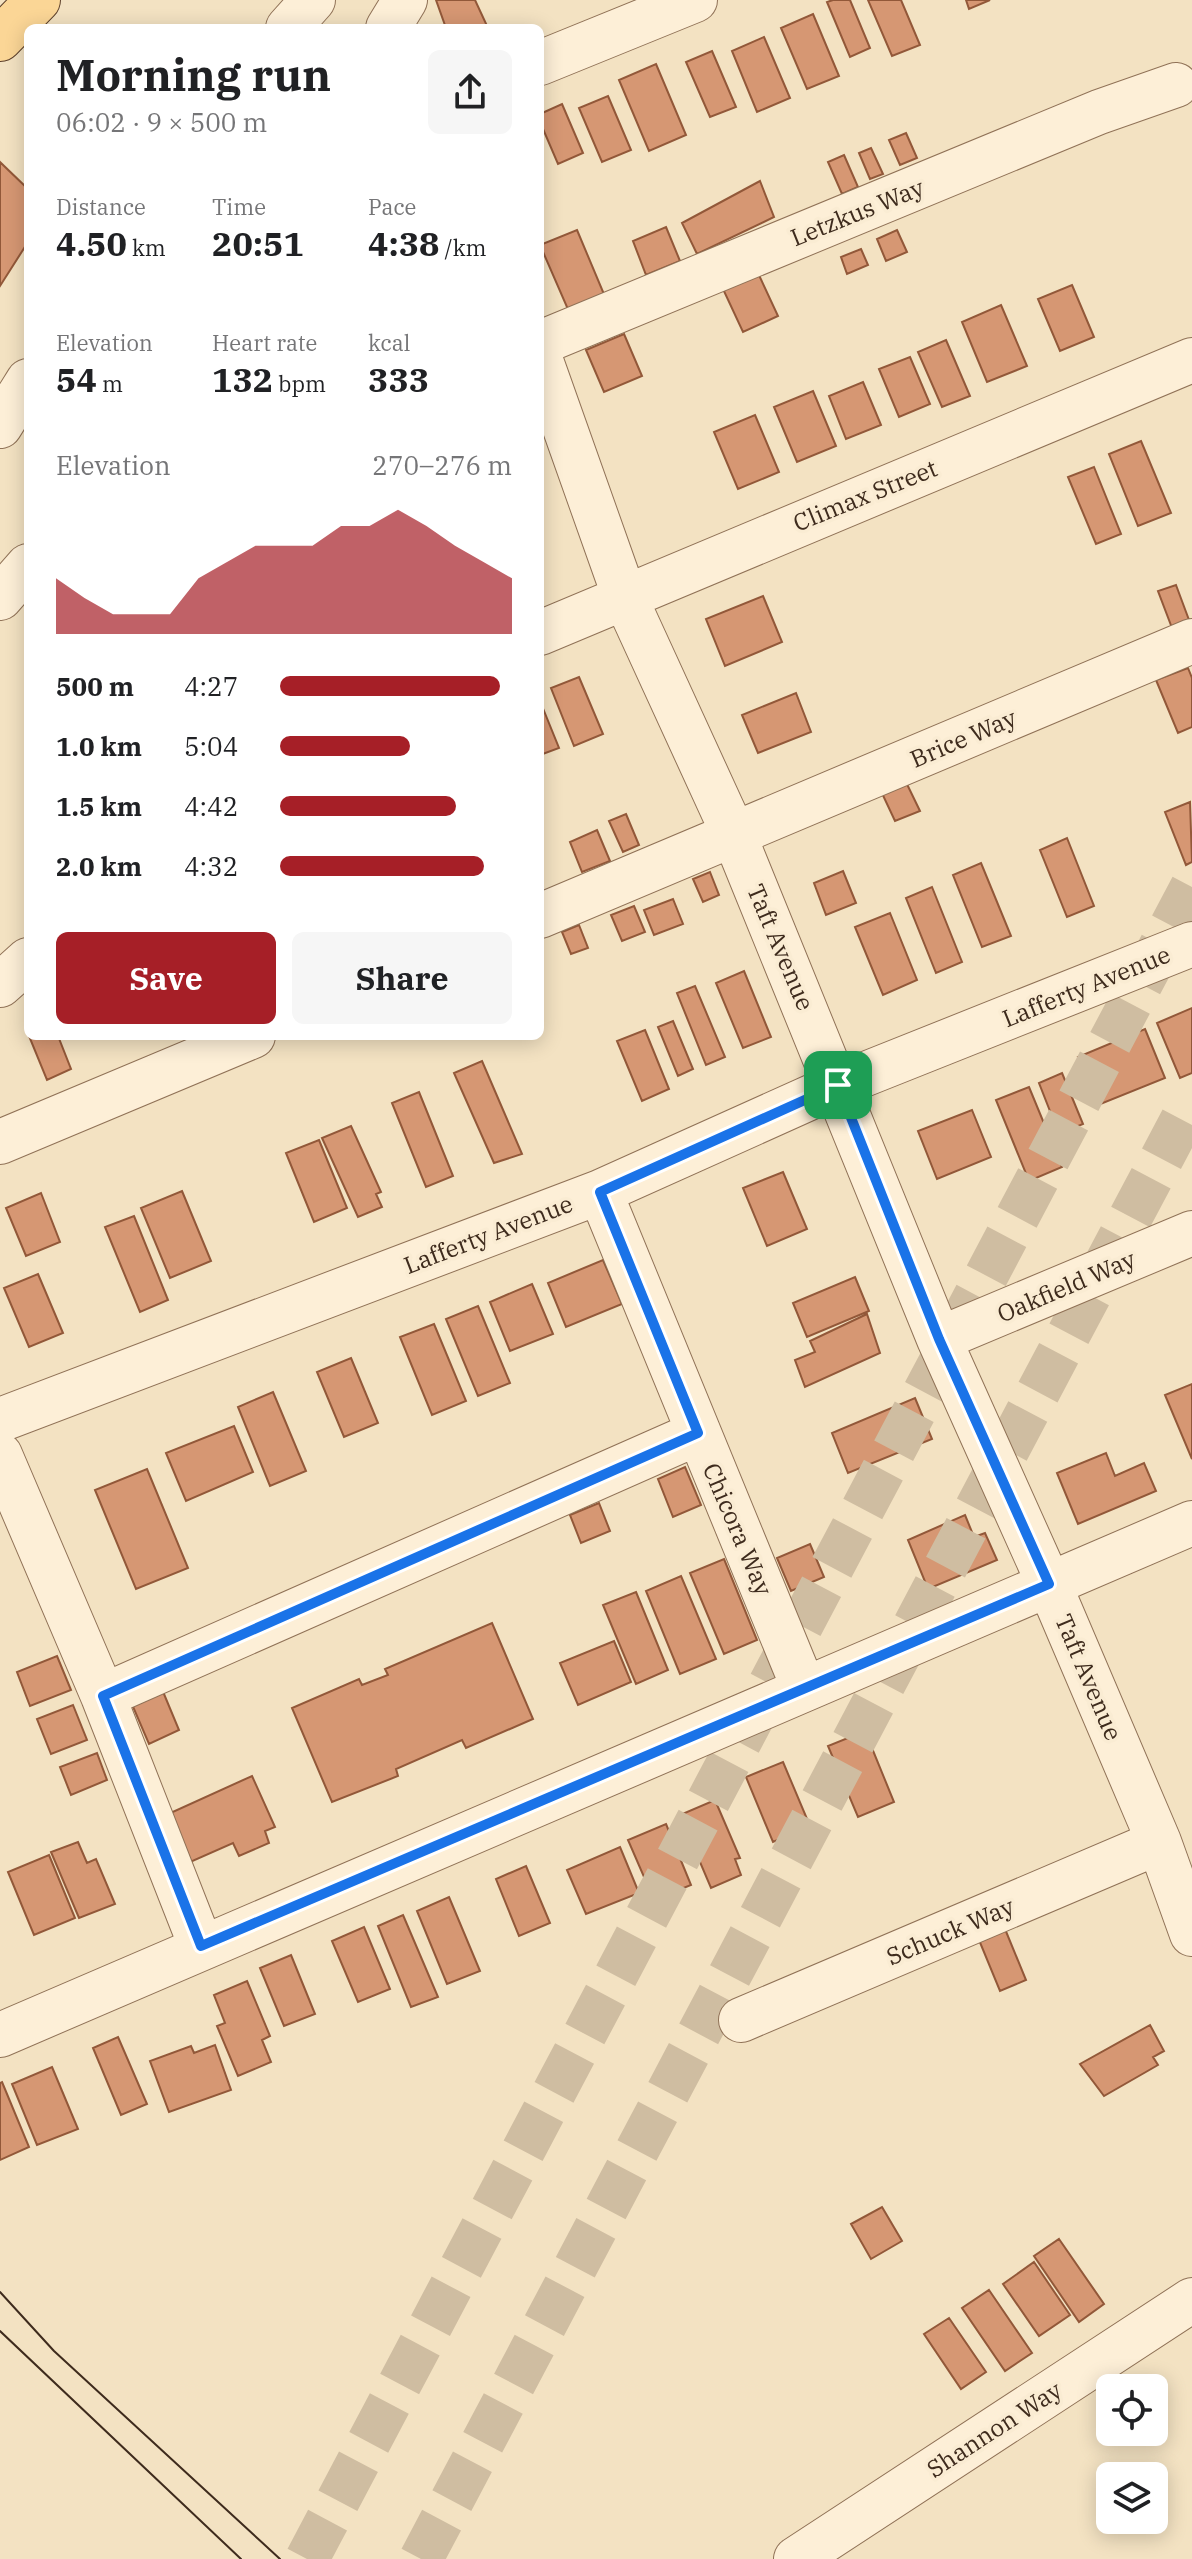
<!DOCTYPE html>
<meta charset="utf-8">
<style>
body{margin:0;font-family:"IBM Plex Serif",serif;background:#f6f6f6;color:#202124;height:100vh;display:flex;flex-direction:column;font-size:30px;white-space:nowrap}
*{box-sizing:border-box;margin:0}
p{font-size:26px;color:#757577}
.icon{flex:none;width:44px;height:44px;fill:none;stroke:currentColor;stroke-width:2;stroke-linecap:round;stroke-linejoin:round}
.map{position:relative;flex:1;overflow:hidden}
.sheet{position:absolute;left:24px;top:24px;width:520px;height:1016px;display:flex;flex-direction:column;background:#fff;border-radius:12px;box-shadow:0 4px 20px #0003}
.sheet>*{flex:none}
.controls{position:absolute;left:1096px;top:2374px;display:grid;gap:16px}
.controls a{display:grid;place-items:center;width:72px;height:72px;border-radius:12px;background:#fff;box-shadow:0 4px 20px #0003;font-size:40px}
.pin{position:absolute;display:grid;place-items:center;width:68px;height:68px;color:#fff;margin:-34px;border-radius:16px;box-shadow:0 4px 12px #0006}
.round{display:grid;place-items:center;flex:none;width:84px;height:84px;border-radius:12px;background:#f6f6f6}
.headline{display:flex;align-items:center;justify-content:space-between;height:136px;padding:0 32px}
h1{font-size:44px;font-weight:700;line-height:60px}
.figures{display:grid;grid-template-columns:repeat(3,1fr);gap:12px;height:136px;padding:8px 32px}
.figures div{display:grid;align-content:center}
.figures b{font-size:34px;font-weight:700}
.figures small{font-size:22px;font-weight:400}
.figures p{font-size:22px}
.chart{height:224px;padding:16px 32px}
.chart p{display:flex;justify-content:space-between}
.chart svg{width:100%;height:144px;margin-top:8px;fill:#a61f27;opacity:.7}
.button{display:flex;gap:16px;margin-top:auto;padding:16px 32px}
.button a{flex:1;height:92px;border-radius:12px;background:#a61f27;color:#fff;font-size:32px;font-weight:700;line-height:92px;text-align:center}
.button a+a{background:#f6f6f6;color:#202124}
ul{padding:0 32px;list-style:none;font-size:26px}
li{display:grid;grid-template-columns:128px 96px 1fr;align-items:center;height:60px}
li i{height:20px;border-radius:10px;background:#a61f27}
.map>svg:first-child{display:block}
</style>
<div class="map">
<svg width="1192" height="2559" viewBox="0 0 1192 2559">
<rect width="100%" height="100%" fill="#f3e2c2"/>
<path fill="#d69773" stroke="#925839" stroke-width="2" d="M436,0H475L488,28H446Z
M833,0H850L870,48L850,57L827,2Z
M868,0H901L920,45L892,56Z
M966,0H990L969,9Z
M813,14L839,76L807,89L781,28Z
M764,37L790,98L757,112L732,51Z
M712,51L736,107L710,117L686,62Z
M656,64L686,135L649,151L619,80Z
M608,96L631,150L602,162L579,108Z
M562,104L583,153L558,164L540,122V114Z
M906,133L917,158L900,165L889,140Z
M871,148L883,174L870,179L859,153Z
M844,155L858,187L842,194L828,162Z
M0,162L28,189V242L0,286Z
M760,181L774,217L697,254L682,223Z
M666,227L680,261L646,275L633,241Z
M577,230L606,299L570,314L540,245Z
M897,230L907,252L886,261L877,239Z
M861,249L868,265L847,274L841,257Z
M758,273L778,316L743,332L723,289Z
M1072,285L1094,337L1060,351L1038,299Z
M1001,305L1027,366L987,382L962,322Z
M624,334L642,376L604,392L586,350Z
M946,340L970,396L942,407L918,352Z
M910,357L930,404L899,417L879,369Z
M863,382L881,425L846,439L829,396Z
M813,391L836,446L797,462L774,407Z
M755,415L779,472L738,489L714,432Z
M1141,441L1171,513L1138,526L1109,454Z
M1094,467L1121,534L1096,544L1068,477Z
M1176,585L1189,620L1172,628L1158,591Z
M763,596L782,642L725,666L706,619Z
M1188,668L1192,678V727L1178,733L1156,680Z
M579,677L603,734L574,746L551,688Z
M796,693L811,732L758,753L742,715Z
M540,701L559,748L540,755Z
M904,778L920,811L895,821L880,789Z
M1190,802L1192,862L1186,865L1165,812Z
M626,814L639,845L623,852L609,821Z
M597,830L610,861L582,872L570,842Z
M1067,838L1094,906L1067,917L1040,850Z
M981,863L1011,936L982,947L953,875Z
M843,871L856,903L826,915L814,883Z
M710,872L719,895L703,902L693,879Z
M932,887L962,962L936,973L906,898Z
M673,899L683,924L654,935L644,910Z
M634,906L645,932L622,941L611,915Z
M890,913L917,980L883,995L855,927Z
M579,925L588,948L571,954L562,932Z
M744,971L771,1037L743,1048L716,983Z
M695,986L725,1057L706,1065L677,993Z
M1192,1008V1073L1180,1078L1157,1023Z
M673,1021L693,1069L678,1076L658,1027Z
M1145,1029L1165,1078L1098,1105L1078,1057Z
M645,1030L669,1089L642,1101L617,1041Z
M29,1036H58L71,1069L47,1080Z
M482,1061L522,1154L494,1163L454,1073Z
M1062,1073L1083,1124L1059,1134L1039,1083Z
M1029,1087L1062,1167L1029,1181L996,1100Z
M419,1092L453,1176L426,1187L392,1103Z
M972,1110L991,1157L937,1179L918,1131Z
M351,1126L381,1192L376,1194L382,1207L358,1217L322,1138Z
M319,1140L347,1208L314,1222L286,1153Z
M783,1172L807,1229L767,1246L743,1188Z
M182,1191L211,1261L170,1278L141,1208Z
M41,1193L60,1242L26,1256L6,1208Z
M134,1216L168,1300L140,1312L105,1227Z
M603,1260L622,1304L566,1327L548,1283Z
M38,1274L63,1333L29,1347L4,1288Z
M855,1277L869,1311L807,1337L793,1303Z
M532,1284L553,1334L510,1351L490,1302Z
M478,1306L510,1383L478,1396L446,1319Z
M867,1314L880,1353L805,1387L795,1360L815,1352L810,1341Z
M434,1324L466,1401L432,1415L400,1337Z
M351,1358L378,1423L344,1437L317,1372Z
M1192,1384V1459L1165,1395Z
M273,1392L306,1471L270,1486L238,1407Z
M915,1398L932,1439L848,1473L832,1433Z
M234,1426L253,1472L186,1501L166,1453Z
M1106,1453L1115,1476L1144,1463L1156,1491L1078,1524L1057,1473Z
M685,1467L701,1505L673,1517L658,1479Z
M147,1469L188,1568L136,1589L95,1490Z
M599,1503L610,1531L581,1543L570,1515Z
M965,1515L974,1537L985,1533L997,1560L928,1589L908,1540Z
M810,1544L824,1577L791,1591L777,1558Z
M724,1559L757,1640L724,1654L690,1573Z
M681,1576L716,1659L680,1674L646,1591Z
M636,1592L668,1670L636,1684L603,1605Z
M492,1623L533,1719L466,1748L462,1740L396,1769L398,1776L332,1802L292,1708L359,1679L362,1685L388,1675L385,1669Z
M614,1641L631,1682L578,1705L560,1663Z
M57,1656L71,1690L30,1706L17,1672Z
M159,1682L179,1730L149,1744L128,1695Z
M73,1705L87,1740L51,1754L37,1719Z
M865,1731L894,1802L858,1817L828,1746Z
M97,1753L107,1780L71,1795L60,1767Z
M783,1762L810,1826L773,1842L746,1777Z
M252,1776L275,1827L265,1831L269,1843L239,1856L233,1843L188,1863L166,1815Z
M715,1800L740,1858L735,1859L741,1875L711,1888L680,1815Z
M666,1824L691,1885L654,1900L628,1840Z
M78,1842L87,1863L96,1859L115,1904L79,1918L51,1852Z
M620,1847L639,1893L586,1914L567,1870Z
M49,1855L75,1918L34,1935L8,1872Z
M526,1866L550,1923L519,1936L496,1879Z
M449,1897L480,1971L447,1984L417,1911Z
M403,1915L438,1997L411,2007L378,1926Z
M364,1927L390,1989L358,2002L332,1941Z
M1005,1929L1026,1980L1000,1991L979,1940Z
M291,1955L315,2014L284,2026L260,1968Z
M247,1981L270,2036L262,2040L271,2062L238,2076L217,2026L225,2023L214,1995Z
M1150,2025L1164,2051L1153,2057L1158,2065L1104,2096L1080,2064Z
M118,2037L147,2104L121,2115L93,2048Z
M215,2045L231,2090L169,2112L150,2061L191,2046L194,2053Z
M52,2067L78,2129L37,2145L12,2084Z
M2,2082L29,2147L0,2160V2083Z
M882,2207L902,2241L871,2259L851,2224Z
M1059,2239L1104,2304L1079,2322L1034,2256Z
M1034,2262L1070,2315L1039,2336L1003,2284Z
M989,2290L1032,2353L1005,2371L962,2308Z
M949,2318L986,2372L961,2389L924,2334Z"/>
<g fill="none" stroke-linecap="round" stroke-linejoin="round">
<path stroke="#cfbda1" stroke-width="44" stroke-dasharray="44 22" stroke-linecap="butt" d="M307,2559L1192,887
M421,2559L1192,1101"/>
<defs>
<path id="minor" d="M288,28L313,0
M388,28L405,0
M540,63L695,0
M540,343L1099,112L1176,85
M540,358L624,595L734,835L939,1339L1049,1584L1159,1842L1192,1934
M0,426L28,381
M0,598L28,566
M540,633L1192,360
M540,916L1192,641
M0,985L28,960
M0,1142L253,1036
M600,1192L804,1689
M939,1339L1192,1233
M0,1420L600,1192L838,1085L1192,944
M0,1455L103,1696L201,1946
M103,1696L698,1433
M741,2020L1159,1842
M0,2035L1192,1523
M796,2559L1192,2300"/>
<path id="major" d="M0,39L38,0"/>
</defs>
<use href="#minor" stroke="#907257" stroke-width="46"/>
<use href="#major" stroke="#5d402b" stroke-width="46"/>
<use href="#minor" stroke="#fdefd7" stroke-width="44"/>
<use href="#major" stroke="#fbd696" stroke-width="44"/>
<path stroke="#3e2b1d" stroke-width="2" d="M0,2292L54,2351L280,2559
M0,2331L241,2559"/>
</g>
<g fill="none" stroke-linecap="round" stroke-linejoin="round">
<defs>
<path id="route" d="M838,1085L939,1339L1049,1584L201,1946L103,1696L698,1433L600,1192Z"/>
</defs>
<use href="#route" stroke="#fff" stroke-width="16"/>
<use href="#route" stroke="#1a73e8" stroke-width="10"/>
</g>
<g text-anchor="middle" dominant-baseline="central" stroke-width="7" stroke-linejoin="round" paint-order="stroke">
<g font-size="24" fill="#3e2b1d" stroke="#faecd3">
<text transform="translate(857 212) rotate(-22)">Letzkus Way</text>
<text transform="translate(865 495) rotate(-22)">Climax Street</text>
<text transform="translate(963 738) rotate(-23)">Brice Way</text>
<text transform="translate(781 947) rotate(67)">Taft Avenue</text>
<text transform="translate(1086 986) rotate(-22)">Lafferty Avenue</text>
<text transform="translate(488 1234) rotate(-21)">Lafferty Avenue</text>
<text transform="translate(1066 1286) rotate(-23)">Oakfield Way</text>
<text transform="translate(738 1529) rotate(67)">Chicora Way</text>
<text transform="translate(1089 1677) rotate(67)">Taft Avenue</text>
<text transform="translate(950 1931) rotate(-23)">Schuck Way</text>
<text transform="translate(994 2429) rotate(-33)">Shannon Way</text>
</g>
</g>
</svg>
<div class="controls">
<a><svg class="icon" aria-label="locate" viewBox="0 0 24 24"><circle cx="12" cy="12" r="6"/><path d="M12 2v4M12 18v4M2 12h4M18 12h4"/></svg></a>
<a><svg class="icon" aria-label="layers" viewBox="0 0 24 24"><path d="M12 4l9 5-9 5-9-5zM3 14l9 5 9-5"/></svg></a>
</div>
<div class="pin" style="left:838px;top:1085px;background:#1e9e55"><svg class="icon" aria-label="arrive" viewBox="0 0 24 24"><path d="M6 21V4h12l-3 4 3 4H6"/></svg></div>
<section class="sheet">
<div class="headline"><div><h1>Morning run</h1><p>06:02 · 9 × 500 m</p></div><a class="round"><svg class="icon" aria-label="share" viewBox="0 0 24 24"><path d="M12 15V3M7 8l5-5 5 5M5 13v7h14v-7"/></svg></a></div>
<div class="figures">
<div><p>Distance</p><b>4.50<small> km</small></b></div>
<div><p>Time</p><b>20:51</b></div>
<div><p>Pace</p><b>4:38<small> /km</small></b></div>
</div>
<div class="figures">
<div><p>Elevation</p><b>54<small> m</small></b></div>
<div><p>Heart rate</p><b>132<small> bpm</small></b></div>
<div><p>kcal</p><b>333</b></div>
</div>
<div class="chart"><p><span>Elevation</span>270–276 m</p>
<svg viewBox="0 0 160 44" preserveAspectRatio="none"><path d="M0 44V27L10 33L20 38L30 38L40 38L50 27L60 22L70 17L80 17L90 17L100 11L110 11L120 6L130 11L140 17L150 22L160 27V44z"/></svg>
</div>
<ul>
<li><b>500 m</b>4:27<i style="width:95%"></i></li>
<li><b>1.0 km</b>5:04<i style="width:56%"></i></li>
<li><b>1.5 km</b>4:42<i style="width:76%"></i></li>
<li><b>2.0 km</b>4:32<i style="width:88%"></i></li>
</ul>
<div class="button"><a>Save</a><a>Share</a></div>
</section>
</div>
